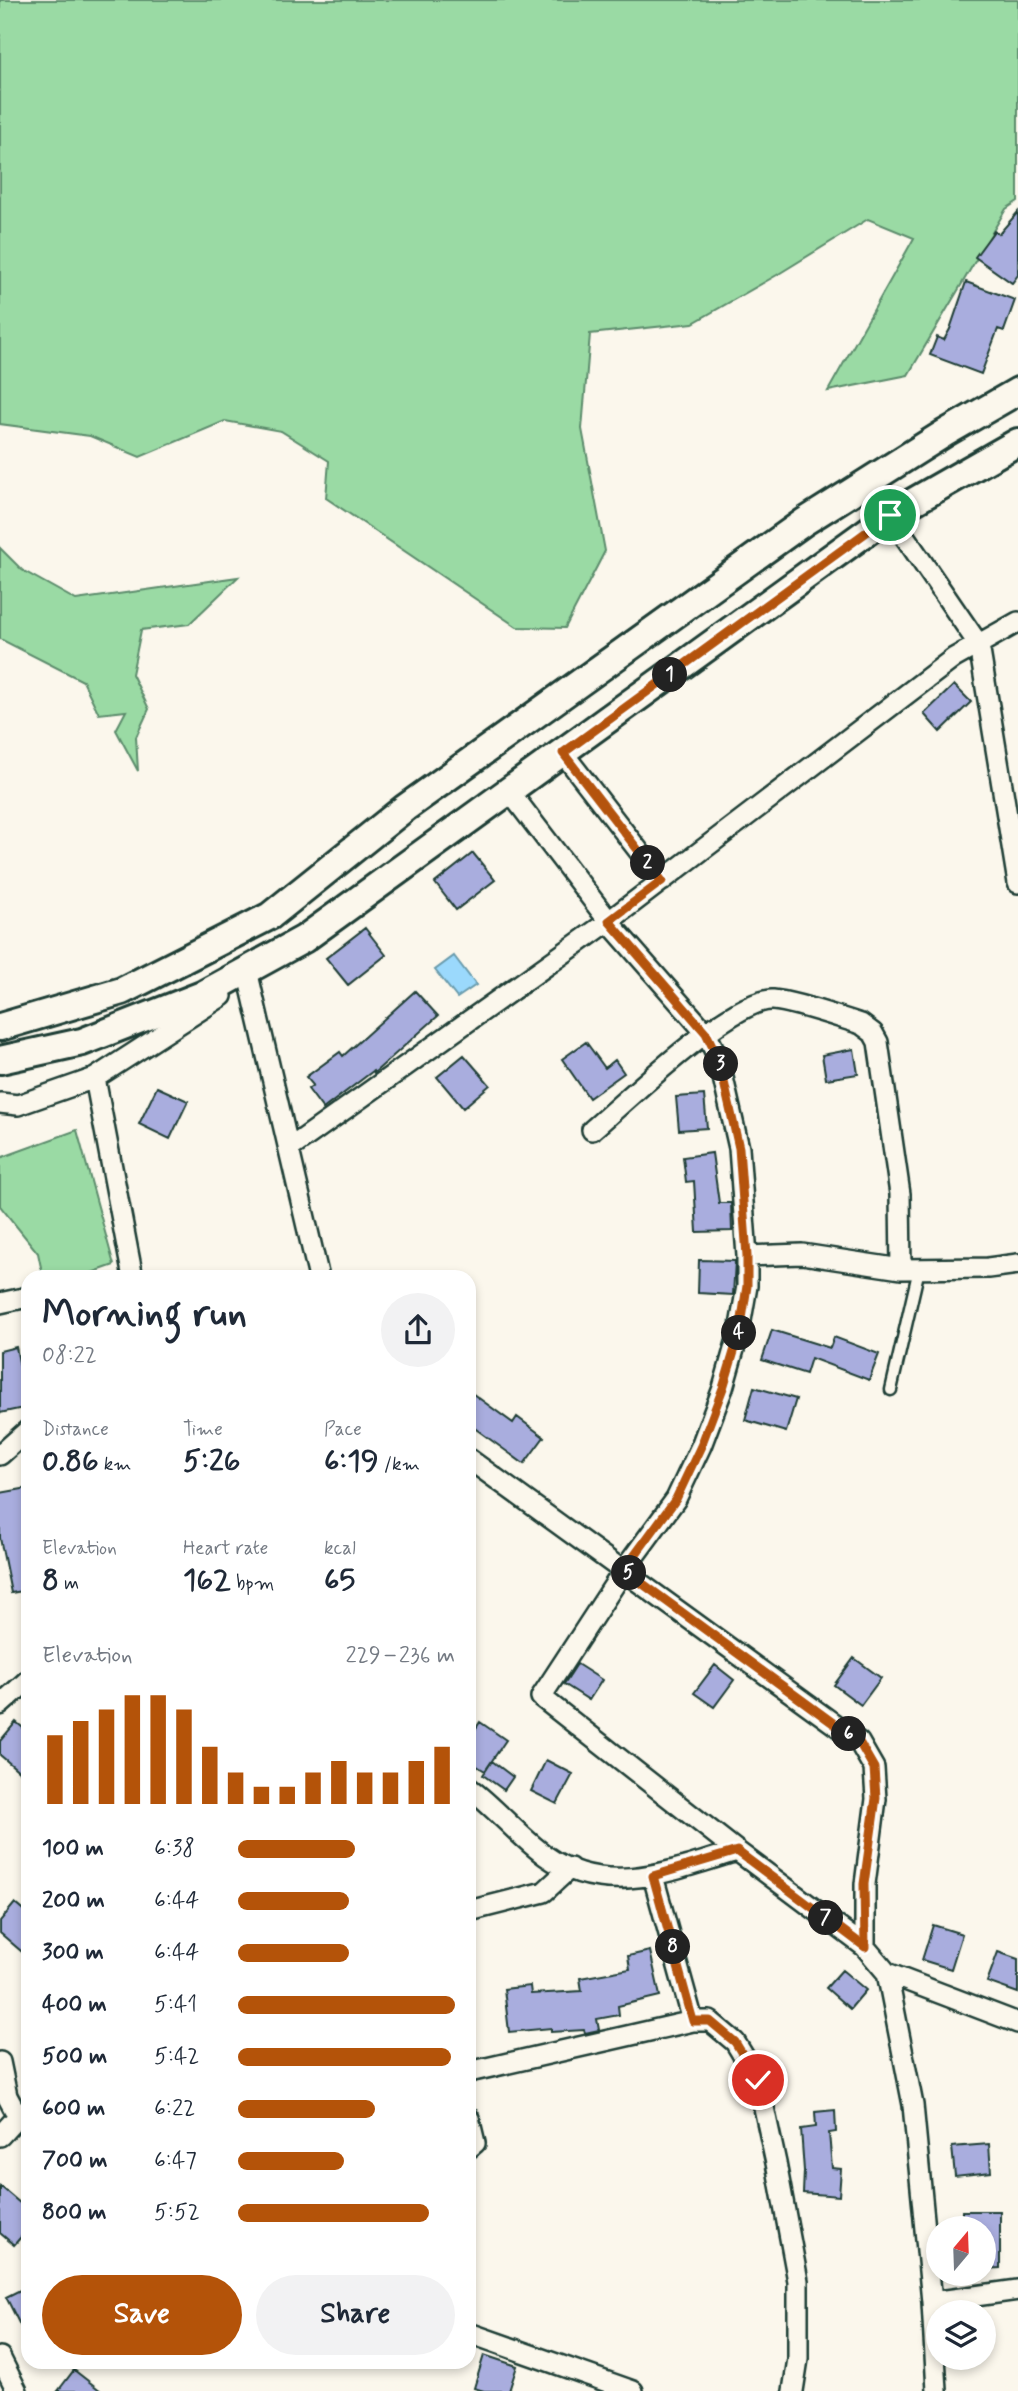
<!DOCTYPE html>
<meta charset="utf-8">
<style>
body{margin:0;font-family:Mynerve,sans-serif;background:#f2f2f3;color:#1f2937;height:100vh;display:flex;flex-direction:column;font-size:26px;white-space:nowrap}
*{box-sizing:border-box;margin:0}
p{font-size:23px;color:#747a83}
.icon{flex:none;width:38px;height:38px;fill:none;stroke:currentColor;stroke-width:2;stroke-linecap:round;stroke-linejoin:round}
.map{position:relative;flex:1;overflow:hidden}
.drawer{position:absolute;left:21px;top:1270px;width:455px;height:1099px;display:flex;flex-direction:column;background:#fff;border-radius:21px;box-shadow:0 4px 10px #0003}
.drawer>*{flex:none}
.needle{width:46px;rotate:19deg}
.fabs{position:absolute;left:926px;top:2216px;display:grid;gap:14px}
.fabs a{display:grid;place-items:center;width:70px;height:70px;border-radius:50%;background:#fff;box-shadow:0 4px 10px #0003;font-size:35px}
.pin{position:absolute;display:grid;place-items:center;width:60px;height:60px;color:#fff;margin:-30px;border:4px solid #fff;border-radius:50%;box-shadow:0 2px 7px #0007}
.km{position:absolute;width:35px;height:35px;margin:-18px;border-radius:50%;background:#222;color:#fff;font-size:19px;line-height:35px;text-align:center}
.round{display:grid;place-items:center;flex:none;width:74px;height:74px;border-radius:37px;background:#f2f2f3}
.summary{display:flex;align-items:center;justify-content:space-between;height:119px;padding:0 21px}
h1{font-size:38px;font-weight:700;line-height:52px}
.stats{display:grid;grid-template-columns:repeat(3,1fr);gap:10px;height:119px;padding:7px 21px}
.stats div{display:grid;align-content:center}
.stats b{font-size:30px;font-weight:700}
.stats small{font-size:19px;font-weight:400}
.stats p{font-size:19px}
.chart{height:196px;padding:14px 21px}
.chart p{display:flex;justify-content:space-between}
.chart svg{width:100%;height:126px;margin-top:7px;stroke:#b45309;stroke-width:6}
.cta{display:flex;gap:14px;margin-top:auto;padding:14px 21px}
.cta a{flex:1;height:80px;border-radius:42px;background:#b45309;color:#fff;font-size:28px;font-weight:700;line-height:80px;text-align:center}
.cta a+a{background:#f2f2f3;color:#1f2937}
ul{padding:0 21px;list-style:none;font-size:23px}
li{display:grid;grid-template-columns:112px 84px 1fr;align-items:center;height:52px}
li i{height:18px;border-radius:9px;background:#b45309}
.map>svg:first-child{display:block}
</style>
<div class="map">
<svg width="1018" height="2391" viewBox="0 0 1018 2391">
<rect width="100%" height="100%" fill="#fbf7ec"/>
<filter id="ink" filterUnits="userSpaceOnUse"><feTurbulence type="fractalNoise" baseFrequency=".0143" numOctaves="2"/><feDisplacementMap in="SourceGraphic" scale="14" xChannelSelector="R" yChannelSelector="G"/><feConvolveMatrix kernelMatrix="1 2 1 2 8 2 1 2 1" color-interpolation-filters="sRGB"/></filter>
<g filter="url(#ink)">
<path fill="#9adaa4" stroke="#5c8c6c" stroke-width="2" d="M0,0H1018V201L1006,209L908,375L828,391L914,238L868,219L777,275L693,323L590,334L582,429L605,551L565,628L517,627L326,498L329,461L281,431L225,421L140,457L90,436L0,424Z
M0,548L22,570L76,600L238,577L189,624L141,630L132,674L149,709L136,737L138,771L116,730L126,711L99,714L83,681L0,639Z
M77,1130L114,1265L80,1277H43L38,1253L0,1206V1158Z"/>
<path fill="#9bd9fc" stroke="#699bac" stroke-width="2" d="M454,956L476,985L457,998L435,970Z"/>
<path fill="#a9adde" stroke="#1f3d34" stroke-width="2" d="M1018,212V275L1012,283L975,257L994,231L999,234Z
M966,282L1015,300L1004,331L998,329L981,374L930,355L937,337L944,340L950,329Z
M954,685L971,702L940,732L924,714Z
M473,853L495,880L456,910L435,883Z
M365,928L386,955L348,985L326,958Z
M415,991L438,1016L374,1073L373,1071L323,1109L308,1089L313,1085L306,1077L340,1052L343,1056Z
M586,1042L605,1068L615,1060L624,1073L589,1098L562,1059Z
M854,1049L858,1074L826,1079L822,1055Z
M464,1055L490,1085L463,1108L437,1077Z
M157,1087L188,1101L170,1139L139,1124Z
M704,1095L707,1128L679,1130L676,1097Z
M712,1153L719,1203H731L732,1231L697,1232L694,1181L686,1182L683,1157Z
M699,1260L735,1261L733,1295L698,1293Z
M772,1330L830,1348L834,1337L879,1354L869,1380L811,1358L806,1374L762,1360Z
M16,1347L28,1407L0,1413V1351Z
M754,1387L796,1399L786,1432L745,1420Z
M469,1391L513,1423L517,1417L544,1437L524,1464L469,1424Z
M28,1488V1590L11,1593L0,1538V1493Z
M854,1658L881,1678L861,1705L834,1685Z
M577,1664L602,1680L589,1700L564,1684Z
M715,1665L734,1680L714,1707L694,1693Z
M16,1722L28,1732V1779L0,1755V1741Z
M480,1722L506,1740L485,1771L469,1761V1739Z
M546,1760L573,1774L557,1804L531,1791Z
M492,1761L513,1777L504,1790L483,1775Z
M15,1903L28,1914V1957L0,1933V1921Z
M933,1925L962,1934L951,1969L922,1960Z
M650,1951L660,1996L618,2006L619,2015L597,2019L599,2030L585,2033L584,2030L551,2032V2028L509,2032L504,1989L530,1986L531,1994L582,1991L580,1978L630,1969L628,1956Z
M998,1952L1018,1959V1993L987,1982Z
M842,1970L866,1990L850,2009L826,1988Z
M835,2110L836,2132L829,2133L832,2168L841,2169L839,2196L803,2193L804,2171L801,2129L816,2127L815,2112Z
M989,2144L991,2172L955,2176L952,2147Z
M0,2186L28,2210V2229L14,2245L0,2233Z
M962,2211H1000V2268L984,2269V2228H962Z
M28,2286V2341L6,2297Z
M484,2355L517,2366L509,2391H484L474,2388Z
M74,2370L101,2391H58Z"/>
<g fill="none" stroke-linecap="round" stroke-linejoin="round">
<defs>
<path id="service" d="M891,1390L919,1269"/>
<path id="minor" d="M890,515L979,645L1018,883
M563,753L662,881
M510,792L614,928L706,1033L719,1060L739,1148L747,1256V1286L739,1332L723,1388L701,1446L676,1499L624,1570L541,1697L737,1851L865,1947L887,1973L913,2105L932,2302L937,2391
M249,979L319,1278
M95,1078L133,1278
M0,1103L18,1105L95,1078L222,996
M592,1130C626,1101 732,998 773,1000C796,1002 838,1017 861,1024L873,1033L878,1042L900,1194L901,1269
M289,1149L609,921L954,658L1018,622
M747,1256L802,1254L901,1269L988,1268L1018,1264
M0,1303L28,1297
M0,1455L28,1430
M469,1459L859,1742L874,1768L876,1799L865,1884V1947
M0,1705L28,1680
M469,1788C496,1808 518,1836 546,1856C606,1899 674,1870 737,1851
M653,1876L693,2021H710L735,2042L758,2080L776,2163L798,2281V2359L793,2391
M469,1911L544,1892L570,1868
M887,1973L1018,2023
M0,2062L7,2096L14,2109L28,2115
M469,2072L693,2021
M469,2118L475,2143L469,2148
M0,2136L22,2112
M932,2302L1018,2290
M469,2333L633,2391
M0,2357L17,2391"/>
<path id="secondary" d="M0,1027L122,991L270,916L405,808L804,522L945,433L1018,391
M0,1060L82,1042L202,995L304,939L890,515L1018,442"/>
</defs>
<use href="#service" stroke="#1f3d34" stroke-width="15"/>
<use href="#minor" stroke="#1f3d34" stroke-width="24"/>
<use href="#secondary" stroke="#1f3d34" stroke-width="32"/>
<use href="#service" stroke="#fbf7ec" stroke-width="10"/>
<use href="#minor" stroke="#fbf7ec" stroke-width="19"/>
<use href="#secondary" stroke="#fbf7ec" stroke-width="26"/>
</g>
</g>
<g fill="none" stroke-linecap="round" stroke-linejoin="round" filter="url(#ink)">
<defs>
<path id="route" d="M758,2080L735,2042L710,2021H693L653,1876L737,1851L865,1947L864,1884L876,1798L874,1768L859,1742L624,1570L676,1499L701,1446L723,1388L740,1332L747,1286V1256L739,1148L719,1060L706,1033L609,921L662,881L563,753L890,515"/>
</defs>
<use href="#route" stroke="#fff" stroke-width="14"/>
<use href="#route" stroke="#b45309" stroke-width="9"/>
</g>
</svg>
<div class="fabs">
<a><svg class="needle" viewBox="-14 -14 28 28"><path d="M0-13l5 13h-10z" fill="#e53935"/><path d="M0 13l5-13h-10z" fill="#747a83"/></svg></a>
<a><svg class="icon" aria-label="layers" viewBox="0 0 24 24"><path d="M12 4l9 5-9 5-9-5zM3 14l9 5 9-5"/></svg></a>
</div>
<div class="pin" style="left:890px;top:515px;background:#1e9e55"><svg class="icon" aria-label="arrive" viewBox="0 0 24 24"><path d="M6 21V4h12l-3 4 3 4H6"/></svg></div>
<div class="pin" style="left:758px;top:2080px;background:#d93025"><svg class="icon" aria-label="check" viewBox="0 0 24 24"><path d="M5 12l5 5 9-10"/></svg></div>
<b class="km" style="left:670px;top:675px">1</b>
<b class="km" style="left:648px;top:863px">2</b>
<b class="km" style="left:721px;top:1064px">3</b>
<b class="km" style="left:739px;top:1333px">4</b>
<b class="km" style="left:629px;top:1573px">5</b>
<b class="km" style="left:849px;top:1734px">6</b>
<b class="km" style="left:826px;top:1918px">7</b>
<b class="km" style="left:673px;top:1947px">8</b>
<section class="drawer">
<div class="summary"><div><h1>Morning run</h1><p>08:22</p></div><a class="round"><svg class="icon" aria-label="share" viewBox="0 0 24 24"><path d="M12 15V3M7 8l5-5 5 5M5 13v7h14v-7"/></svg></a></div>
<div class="stats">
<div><p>Distance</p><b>0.86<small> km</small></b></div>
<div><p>Time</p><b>5:26</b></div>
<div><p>Pace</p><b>6:19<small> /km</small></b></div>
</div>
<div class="stats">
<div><p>Elevation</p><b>8<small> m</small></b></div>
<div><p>Heart rate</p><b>162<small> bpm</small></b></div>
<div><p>kcal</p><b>65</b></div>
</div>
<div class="chart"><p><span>Elevation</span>229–236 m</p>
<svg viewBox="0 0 160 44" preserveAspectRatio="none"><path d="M5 44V20M15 44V15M25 44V11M35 44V6M45 44V6M55 44V11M65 44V24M75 44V33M85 44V38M95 44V38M105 44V33M115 44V29M125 44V33M135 44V33M145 44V29M155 44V24"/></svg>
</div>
<ul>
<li><b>100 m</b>6:38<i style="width:54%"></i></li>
<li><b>200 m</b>6:44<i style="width:51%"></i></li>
<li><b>300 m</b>6:44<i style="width:51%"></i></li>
<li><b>400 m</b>5:41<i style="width:100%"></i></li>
<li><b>500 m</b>5:42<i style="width:98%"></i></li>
<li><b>600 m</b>6:22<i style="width:63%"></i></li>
<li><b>700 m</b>6:47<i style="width:49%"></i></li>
<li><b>800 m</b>5:52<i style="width:88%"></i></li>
</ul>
<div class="cta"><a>Save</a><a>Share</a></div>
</section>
</div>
